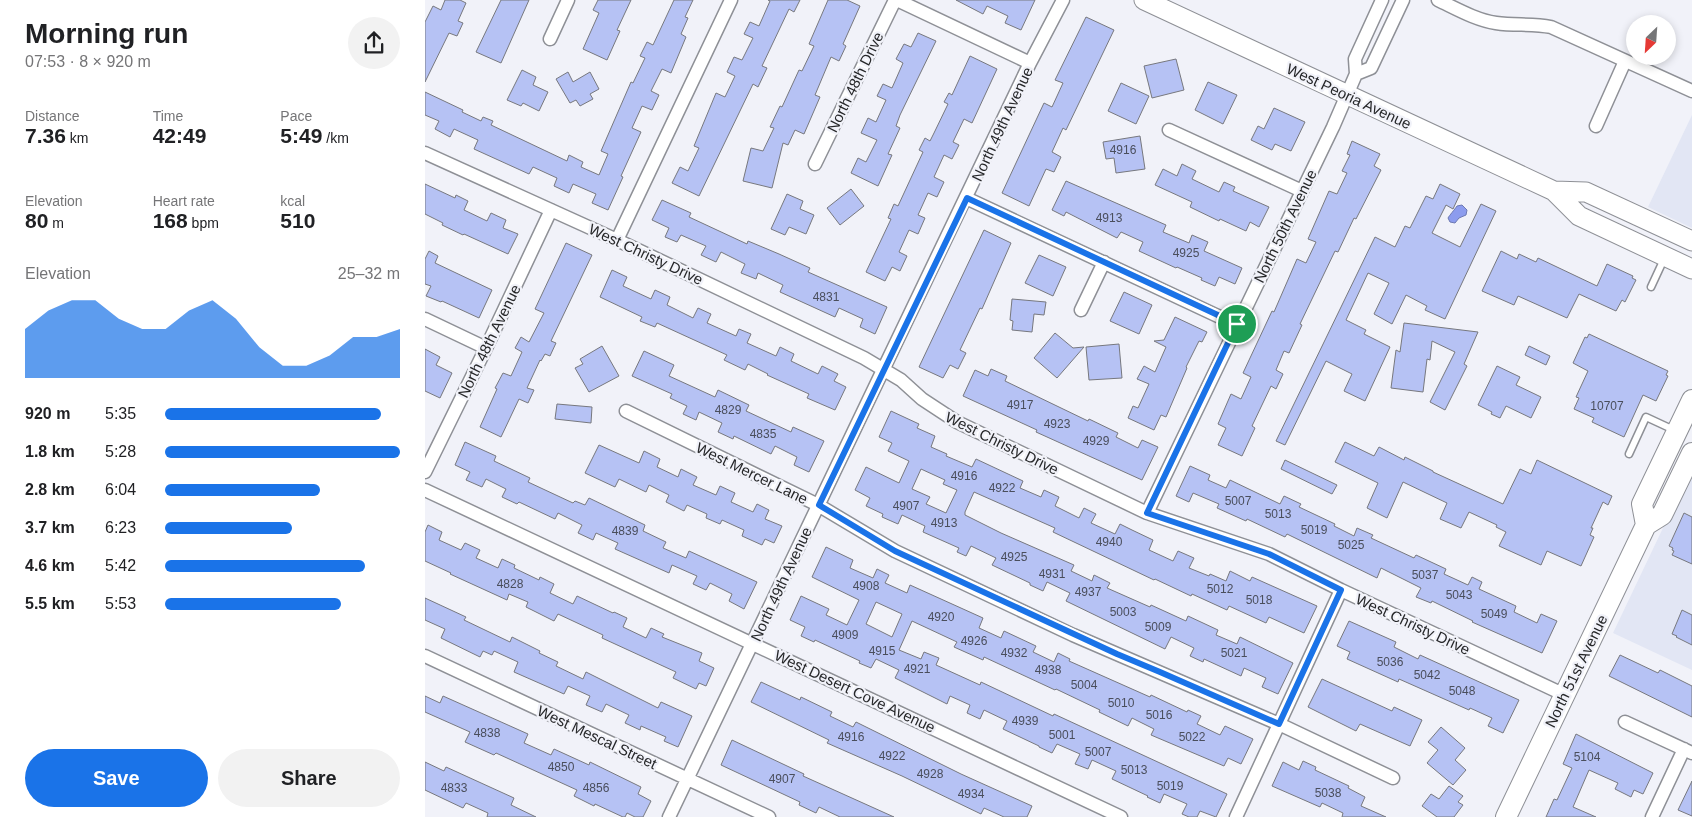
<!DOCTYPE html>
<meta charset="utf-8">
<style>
body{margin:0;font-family:Arial,sans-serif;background:#f2f2f2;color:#202124;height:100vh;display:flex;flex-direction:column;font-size:19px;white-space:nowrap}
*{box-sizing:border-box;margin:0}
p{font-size:16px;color:#757577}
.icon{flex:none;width:28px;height:28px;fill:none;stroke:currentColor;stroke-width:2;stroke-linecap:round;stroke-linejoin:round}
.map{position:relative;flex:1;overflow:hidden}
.panel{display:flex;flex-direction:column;background:#fff;width:425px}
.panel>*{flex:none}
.needle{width:32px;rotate:205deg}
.fabs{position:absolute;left:1201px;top:15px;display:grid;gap:10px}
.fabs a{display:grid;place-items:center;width:50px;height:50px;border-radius:50%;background:#fff;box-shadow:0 2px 8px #0003;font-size:25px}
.pin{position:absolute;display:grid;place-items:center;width:42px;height:42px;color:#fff;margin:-21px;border:2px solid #fff;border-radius:50%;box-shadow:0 1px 5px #0007}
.round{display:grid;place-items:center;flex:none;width:52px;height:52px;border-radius:26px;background:#f2f2f2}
.overview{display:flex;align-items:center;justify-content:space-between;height:85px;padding:0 25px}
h1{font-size:28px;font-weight:700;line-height:38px}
.metrics{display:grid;grid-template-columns:repeat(3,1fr);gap:8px;height:85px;padding:5px 25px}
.metrics div{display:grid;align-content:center}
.metrics b{font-size:21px;font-weight:700}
.metrics small{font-size:14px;font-weight:400}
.metrics p{font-size:14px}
.chart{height:140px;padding:10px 25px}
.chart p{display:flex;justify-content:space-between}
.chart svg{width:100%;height:90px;margin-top:5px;fill:#1a73e8;opacity:.7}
.cta{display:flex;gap:10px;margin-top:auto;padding:10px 25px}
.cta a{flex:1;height:58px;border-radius:30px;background:#1a73e8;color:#fff;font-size:20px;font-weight:700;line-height:58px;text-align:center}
.cta a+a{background:#f2f2f2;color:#202124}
ul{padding:0 25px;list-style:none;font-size:16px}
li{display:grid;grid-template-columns:80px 60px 1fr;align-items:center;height:38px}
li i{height:12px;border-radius:6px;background:#1a73e8}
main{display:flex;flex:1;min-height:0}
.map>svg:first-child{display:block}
</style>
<main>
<section class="panel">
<div class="overview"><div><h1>Morning run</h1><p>07:53 · 8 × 920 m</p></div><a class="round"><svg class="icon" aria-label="share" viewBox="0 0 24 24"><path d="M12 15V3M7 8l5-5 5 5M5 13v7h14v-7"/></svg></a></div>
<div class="metrics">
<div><p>Distance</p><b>7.36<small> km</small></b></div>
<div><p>Time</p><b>42:49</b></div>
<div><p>Pace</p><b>5:49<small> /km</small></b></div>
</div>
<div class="metrics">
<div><p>Elevation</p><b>80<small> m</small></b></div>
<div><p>Heart rate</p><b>168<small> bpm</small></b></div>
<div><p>kcal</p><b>510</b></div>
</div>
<div class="chart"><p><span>Elevation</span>25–32 m</p>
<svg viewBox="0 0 160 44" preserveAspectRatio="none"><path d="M0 44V20L10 11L20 6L30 6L40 15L50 20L60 20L70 11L80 6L90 15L100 29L110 38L120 38L130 33L140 24L150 24L160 20V44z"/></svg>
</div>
<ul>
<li><b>920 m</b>5:35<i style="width:92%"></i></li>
<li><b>1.8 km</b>5:28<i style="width:100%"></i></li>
<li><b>2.8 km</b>6:04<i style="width:66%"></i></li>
<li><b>3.7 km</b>6:23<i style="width:54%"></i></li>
<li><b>4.6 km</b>5:42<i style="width:85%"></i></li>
<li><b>5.5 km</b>5:53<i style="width:75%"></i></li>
</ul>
<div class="cta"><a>Save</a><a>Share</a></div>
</section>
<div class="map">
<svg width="1267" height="817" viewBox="0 0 1267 817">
<rect width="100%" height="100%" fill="#f1f2f9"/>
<path fill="#e2e6f4" d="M1267,115V228L1223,207Z
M1267,467V670L1188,633Z"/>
<path fill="#8c9cee" stroke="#6d79b3" d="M1037,205L1042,210L1041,215L1034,218L1030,223L1025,222L1023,218C1024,216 1030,209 1032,206Z"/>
<path fill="#b6c2f4" stroke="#77787e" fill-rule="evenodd" d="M20,0H35L41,3L33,21L38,23L32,36L24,33L0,82V22L8,6L16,10Z
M76,0H104L76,63L51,52Z
M173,0H206L192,30L195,31L182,60L158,49L174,13L168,10Z
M249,0H268L260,17L263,18L256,34L261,37L246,73L237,69L226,91L234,95L227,110L217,106L207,128L216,132L196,176L198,177L183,210L167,203L171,194L148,184L144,193L129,186L132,178L108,167L104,174L49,149L53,140L29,129L25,137L10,129L14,121L0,115V92L38,110L37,112L56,121L58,117L68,121L66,125L142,161L144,155L158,162L156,167L174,175L183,154L176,151L206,82L208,83L220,58L215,56L222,42L228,45Z
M343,0H375L369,12L364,9L337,66L342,68L333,87L328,84L274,196L247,183L255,167L263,171L274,148L269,146L291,93L300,97L310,76L302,72L309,57L317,60L328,38L319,34L325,22L334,26L345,1Z
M403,0H422L435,6L418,44L421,46L414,61L406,57L390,95L395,97L379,134L370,130L363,145L358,143L347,188L318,181L326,148L338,151L349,128L345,127L355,106L357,107L374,70L377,71L389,46L384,44Z
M531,0H610L596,30L580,23L583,16L562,6L558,14Z
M661,17L689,30L641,130L638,128L627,152L636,157L629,172L621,169L604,206L577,193L619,103L627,107L638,83L630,80Z
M493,33L511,41L475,115L471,126L475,128L463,154L467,155L453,186L426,173L433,158L441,162L452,140L436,133L443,118L451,122L461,100L452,96L458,84L467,88L478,63L471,59L479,44L486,47Z
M545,56L572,69L547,123L539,119L528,142L534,145L527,159L519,155L509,177L519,182L512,197L503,193L493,215L500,218L493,234L484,230L474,252L482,256L475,271L467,267L460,281L441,272L466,219L463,218L469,204L473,206L498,152L494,150L500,138L505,141L509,133L523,104L519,102L524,93L527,95Z
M751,59L759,90L727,98L719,66Z
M97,70L111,77L108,85L123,92L114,111L98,103L96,106L82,100Z
M143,72L148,82L165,72L174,89L165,94L168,99L155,106L151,100L145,103L131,79Z
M783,82L812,95L798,124L770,110Z
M696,83L724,96L711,124L683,111Z
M849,108L880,122L866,151L850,144L847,150L826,140L833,126L839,129Z
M715,136L720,169L691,173L689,158L681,159L678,142Z
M927,141L955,154L949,166L956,170L931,219L929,218L913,252L910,251L875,324L877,325L864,353L859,351L851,370L858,374L851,389L846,386L827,426L830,428L817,456L793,445L801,428L793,424L806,394L816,399L826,377L818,373L847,311L849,312L872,259L881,263L891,242L883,239L904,191L912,194L922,173L917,171L925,155L922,154Z
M757,164L771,171L767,179L794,192L799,182L810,187L808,191L844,207L834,227L825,222L821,231L795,219L794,221L765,207L767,202L730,185L738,169L752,176Z
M641,181L741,225L738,232L764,243L767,235L783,242L779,251L817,268L810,284L794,277L790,286L776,280L777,278L752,267L751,268L714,251L718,242L696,232L692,238L641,212L639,216L627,210Z
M0,184L30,198L31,195L43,201L39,210L62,221L66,213L81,220L78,228L93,234L83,254L39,234L38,235L17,225L18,223L0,214Z
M1015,184L1035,194L1028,209L1021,205L1007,233L1035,247L1056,204L1071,211L1020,319L1000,310L1002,306L981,295L967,324L949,314L964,283L943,273L921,320L941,330L939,334L965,347L940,401L919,391L927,374L901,361L860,445L851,441L950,237L970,247L980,226L985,228L1001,196L1008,199Z
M426,189L439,206L415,225L402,208Z
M362,194L378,201L375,209L389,215L381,234L364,227L360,235L346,229Z
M237,200L266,213L264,217L322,244L323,241L354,254L385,268L383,272L462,307L450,334L435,327L438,319L414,308L410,317L355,292L358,285L333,273L331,279L316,273L320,264L296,252L291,262L276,255L281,246L256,235L252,242L240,237L244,228L227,220Z
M559,230L586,243L557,309L555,308L535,350L541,353L533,369L525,365L518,378L494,367Z
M141,243L167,255L126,341L131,343L125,356L120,354L116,361L115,360L102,388L109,390L103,403L94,399L76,437L55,427L72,389L70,388L78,373L86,376L97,352L90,348L96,337L104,342L119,313L110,309Z
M4,251L13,256L10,263L67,290L54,318L17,301L16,302L1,296L6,286L0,284V259Z
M1076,251L1092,259L1094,254L1111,262L1113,258L1172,286L1182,264L1208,276L1207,278L1211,280L1200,302L1197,300L1191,311L1154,294L1142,318L1093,296L1089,305L1057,291Z
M614,255L641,267L628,296L600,283Z
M187,270L202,277L198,286L226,299L230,290L245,297L242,305L268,318L273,308L286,314L282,323L311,336L314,329L326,334L322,343L351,356L355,347L369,354L366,361L393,374L397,366L413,374L409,381L421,387L410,410L382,398L384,394L342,375L343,374L323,364L320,370L299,360L302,355L232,323L230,327L215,321L217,317L175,297Z
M699,292L727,305L714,334L685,321Z
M587,299L621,302L619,315L609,314L607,332L587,330L588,321L585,320Z
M750,317L782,332L777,342L774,341L761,367L762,368L741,417L736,415L729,430L703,418L708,406L713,408L724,384L712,379L719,366L730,372L741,347L729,341L739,340Z
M979,323L1053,332L1039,364L1042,366L1020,410L1005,402L1030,352L1007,341L1005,360L1002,359L998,392L966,388L971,350L975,352Z
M630,333L648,348L659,347L632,378L609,358Z
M1164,334L1243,371L1241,375L1243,376L1231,401L1218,395L1199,437L1167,422L1169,418L1149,409L1154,398L1151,397L1163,371L1148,363L1160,337L1162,338Z
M694,344L697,378L664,380L661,347Z
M177,346L194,376L164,392L150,368L158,364L155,359Z
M1104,346L1125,356L1121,365L1100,355Z
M0,349L15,357L11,365L27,373L15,398L0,391Z
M219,351L249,365L244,376L290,397L293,390L324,405L321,411L366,432L368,427L399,441L384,472L369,465L372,457L350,446L346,454L309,436L308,439L293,432L297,423L274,412L271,420L258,414L262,406L245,398L247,394L207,376Z
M1072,366L1095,377L1091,385L1116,397L1106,418L1081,406L1075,418L1066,414L1067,412L1053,405Z
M566,369L582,376L580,381L663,421L664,419L693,433L691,437L713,448L717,440L733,447L717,480L611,432L612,430L538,396L550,370L563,376Z
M132,404L167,407L166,423L130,419Z
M466,411L494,424L492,428L510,436L506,447L522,454L521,456L547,467L551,459L598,481L595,488L616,497L619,490L634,497L630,506L654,518L659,508L671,514L666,523L690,534L695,524L707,530L728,540L724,550L748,561L753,551L769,558L764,568L784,576L785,574L801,581L805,571L825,581L827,577L892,606L879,633L844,617L841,623L804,606L802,610L767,594L766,596L730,579L729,580L628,532L630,528L549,492L540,512V515L576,533L649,565L646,571L667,581L669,575L685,583L682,588L725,607L726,605L761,621L763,616L793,630L791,635L812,644L815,637L868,663L853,694L837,687L841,678L819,668L816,676L779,659L778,662L765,656L769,648L746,637L740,649L641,601L645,593L622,582L618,591L605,585V583L567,565L571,558L546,546L541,556L532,552L534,548L498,532L500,526L477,515L473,524L457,517L458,514L441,506L445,498L430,490L441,467L474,483L484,461L463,451L467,443L454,437ZM496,469L520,480L518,484L532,490L521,513L501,504L505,497L487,489Z
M40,442L71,456L69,461L105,478L103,482L148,503L150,501L160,505L164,498L220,525L218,531L241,542L238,548L261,558L264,551L332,582L319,609L304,601L307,594L285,583L281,590L268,584L272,576L247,565L244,573L190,549L193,543L171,533L168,540L153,533L157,525L133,513L130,519L94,502L92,504L77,497L81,489L61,479L57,487L41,480L45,472L30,465Z
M920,442L949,456L954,447L979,460L980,457L1008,471V472L1078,504L1095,469L1106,474L1112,460L1187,496L1183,505L1178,502L1166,528H1168L1165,535L1169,537L1156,566L1122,551L1116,565L1074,546L1081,532L1071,527L1072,525L1044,512L1036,528L1015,519L1022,503L978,482L962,518L942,508L953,483L910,462Z
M174,445L214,463L219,451L235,459L232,467L253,477L256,469L272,477L268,485L291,495L295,486L310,493L306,502L328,512L332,504L344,510L340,519L357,526L349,543L340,539L337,545L317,536L319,530L297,520L295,524L281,518L282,514L262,505L259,511L241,502L244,495L224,485L221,492L194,479L190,487L160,473Z
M860,460L912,485L907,494L856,469Z
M765,466L785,475L783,480L801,488L805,480L855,504L859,496L876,504L874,507L910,524L909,526L929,536L932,528L948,535L946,538L989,558L991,555L1021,569L1019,574L1043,585L1047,577L1057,582L1054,589L1091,606L1089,612L1112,623L1116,614L1132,621L1117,653L1047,622L1048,621L1007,601L1006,603L991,597L996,588L956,568L952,578L862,534L860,537L822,519L821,521L792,508L794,504L768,493L764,502L751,496Z
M1259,513L1267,517V564L1247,555L1249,551L1247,550L1248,548L1244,546Z
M3,525L17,532L14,540L36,550L40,543L55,550L51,558L73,568L77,559L90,565L89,568L114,580L115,577L129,584L125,593L148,604L152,596L188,613L189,612L202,618L198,627L221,638L226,628L239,634L237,637L277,653L274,661L289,668L281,686L274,683L271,689L248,678L251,672L177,638L178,635L133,614L129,621L101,607L103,602L84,594L82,600L25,574L26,573L0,561V532Z
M401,547L428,560L425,568L448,578L452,569L464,575L460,583L482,593L485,585L558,618L554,628L576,638L579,631L611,646L608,652L629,662L633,653L645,659L644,661L725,697L726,695L762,712L763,710L776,716L772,724L795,735L800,726L828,739L816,764L803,758L799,766L726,735L729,729L707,718L703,726L674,712L675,710L631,689L630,690L559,657L558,660L529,647L532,642L487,621L474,650L496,659L499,652L514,658L511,665L555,685L556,682L628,716L629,714L802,794L791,817L775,811L772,817H764L757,814L762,804L739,794L735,803L722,797L723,796L687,779L691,771L667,760L663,769L650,764L655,754L632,744L627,753L614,747V746L578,729L582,721L559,710L555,719L542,713L545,705L525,696L522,704L470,678L474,670L451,659L446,668L434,663L435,661L390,640L389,642L376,636L380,627L365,620L376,596L404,609L401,615L422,625L434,600L387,577ZM451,602L477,614L467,637L441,624Z
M0,598L41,617L39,620L85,642L87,637L115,651L114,653L133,662L131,666L158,679L161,672L233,708L236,702L267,716L253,747L239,741L241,737L216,726L215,730L200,723L204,715L181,704L177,712L161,705L165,696L143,686L139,694L89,672L93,662L69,651L67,655L58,651L55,657L16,638L20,629L0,620Z
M1257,610L1267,615V645L1251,637L1252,636L1247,634Z
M924,621L971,642L969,647L993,659L995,655L1094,700L1078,733L1063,726L1067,718L1045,708L1044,710L974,679L973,682L922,659L925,652L912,646Z
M1195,655L1233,673L1235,670L1267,686V717L1184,676Z
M897,679L967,711L969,707L997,720L985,746L935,724L931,731L883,707Z
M336,682L375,700L376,697L407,712L405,716L428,727L431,722L536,774L607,806L602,817H579L559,808L556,814L477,776L402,743L404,740L326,702Z
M0,696L15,703L18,696L103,734L99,743L126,755L129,749L164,765L165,762L216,787L213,794L226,801L218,817H210L202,813L200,817H198L170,804L169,806L149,796L152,790L71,753L69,755L40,742L45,732L0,712Z
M1016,727L1040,748L1030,760L1041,770L1028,785L1002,763L1013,750L1003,742Z
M1151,734L1228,773L1218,794L1209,790L1206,797L1190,789L1193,783L1164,770L1148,807L1171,817H1121L1129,799L1132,800L1147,768L1138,764Z
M307,740L379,774L378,776L469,817H415L394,807L391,813L374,805L375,802L296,765Z
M878,761L891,767L890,770L924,786L923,788L940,797L936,806L961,817H917L918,813L897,803L895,807L847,786L858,762L874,770Z
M0,762L19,771L21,767L89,798L86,805L111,817H62L63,813L41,803L38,808L0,790Z
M1267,781V816L1253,810Z
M1024,786L1038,796L1033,802L1038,805L1029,817H1012L997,806L1006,794L1014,799Z"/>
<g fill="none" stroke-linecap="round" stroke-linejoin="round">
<defs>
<path id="lane" d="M1226,287L1239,259
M1204,454L1221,417L1249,430"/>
<path id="street" d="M472,0L605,63
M1013,0C1032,9 1051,20 1071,23C1090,26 1107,23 1126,27L1267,91
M125,39L143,0
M931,74L946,68L978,0
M1171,126L1200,61
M744,130L877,191
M0,153L192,240L439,358L476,380L497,399L532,422L722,513L844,554L916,590L1140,695
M390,164L470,0
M541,198L812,325
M192,240L306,0
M656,310L679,262
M0,319L61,348
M201,411L393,505L470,551L648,635L854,724L968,778
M0,472L61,348L126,210
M0,490L696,817
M722,513L908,127L931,74L930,59L957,0
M0,656L344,817
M1200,722L1267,753
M244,817L605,63L638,0
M811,817L916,590
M1227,817L1259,749"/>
<path id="secondary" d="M719,0L1129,191L1154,216L1267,269
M1129,191L1161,192L1267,241"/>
<path id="primary" d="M1221,525L1217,504L1267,400
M1081,817L1221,525L1237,515L1267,453"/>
</defs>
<use href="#lane" stroke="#8e9096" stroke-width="9"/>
<use href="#street" stroke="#8e9096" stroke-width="15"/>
<use href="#secondary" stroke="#8e9096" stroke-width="21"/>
<use href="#primary" stroke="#8e9096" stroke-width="22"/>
<use href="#lane" stroke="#fff" stroke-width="6"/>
<use href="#street" stroke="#fff" stroke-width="12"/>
<use href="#secondary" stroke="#fff" stroke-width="19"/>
<use href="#primary" stroke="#fff" stroke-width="20"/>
</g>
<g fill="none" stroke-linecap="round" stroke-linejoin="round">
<defs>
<path id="route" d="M542,198L812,324L722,513L844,554L916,590L854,724L735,672L692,654L470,551L394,505Z"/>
</defs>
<use href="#route" stroke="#fff" stroke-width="10"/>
<use href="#route" stroke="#1a73e8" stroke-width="6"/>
</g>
<g text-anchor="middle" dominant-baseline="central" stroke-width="4.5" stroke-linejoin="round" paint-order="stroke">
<g font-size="12" fill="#4a4e5c">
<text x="698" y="150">4916</text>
<text x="684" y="218">4913</text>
<text x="761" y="253">4925</text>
<text x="401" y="297">4831</text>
<text x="595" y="405">4917</text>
<text x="1182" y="406">10707</text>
<text x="303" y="410">4829</text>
<text x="632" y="424">4923</text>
<text x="338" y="434">4835</text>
<text x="671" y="441">4929</text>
<text x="539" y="476">4916</text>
<text x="577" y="488">4922</text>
<text x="813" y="501">5007</text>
<text x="481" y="506">4907</text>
<text x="853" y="514">5013</text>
<text x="519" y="523">4913</text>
<text x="889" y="530">5019</text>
<text x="200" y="531">4839</text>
<text x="684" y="542">4940</text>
<text x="926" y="545">5025</text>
<text x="589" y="557">4925</text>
<text x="627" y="574">4931</text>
<text x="1000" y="575">5037</text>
<text x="85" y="584">4828</text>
<text x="441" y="586">4908</text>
<text x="795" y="589">5012</text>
<text x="663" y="592">4937</text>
<text x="1034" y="595">5043</text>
<text x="834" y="600">5018</text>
<text x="698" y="612">5003</text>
<text x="1069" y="614">5049</text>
<text x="516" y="617">4920</text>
<text x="733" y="627">5009</text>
<text x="420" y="635">4909</text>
<text x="549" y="641">4926</text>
<text x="457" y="651">4915</text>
<text x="589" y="653">4932</text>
<text x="809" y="653">5021</text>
<text x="965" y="662">5036</text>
<text x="492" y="669">4921</text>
<text x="623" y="670">4938</text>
<text x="1002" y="675">5042</text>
<text x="659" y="685">5004</text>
<text x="1037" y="691">5048</text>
<text x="696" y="703">5010</text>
<text x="734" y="715">5016</text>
<text x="600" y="721">4939</text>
<text x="62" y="733">4838</text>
<text x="637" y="735">5001</text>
<text x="426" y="737">4916</text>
<text x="767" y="737">5022</text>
<text x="673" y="752">5007</text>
<text x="467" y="756">4922</text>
<text x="1162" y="757">5104</text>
<text x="136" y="767">4850</text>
<text x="709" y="770">5013</text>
<text x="505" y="774">4928</text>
<text x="357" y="779">4907</text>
<text x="745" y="786">5019</text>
<text x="29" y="788">4833</text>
<text x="171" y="788">4856</text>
<text x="903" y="793">5038</text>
<text x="546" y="794">4934</text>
</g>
<g font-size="15" fill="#262729" stroke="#f1f2f9">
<text transform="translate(430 82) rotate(-64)">North 48th Drive</text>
<text transform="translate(924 96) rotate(25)">West Peoria Avenue</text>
<text transform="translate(577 124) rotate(-65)">North 49th Avenue</text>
<text transform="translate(860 226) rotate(-64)">North 50th Avenue</text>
<text transform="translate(221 254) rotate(25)">West Christy Drive</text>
<text transform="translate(64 341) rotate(-64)">North 48th Avenue</text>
<text transform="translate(577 443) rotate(26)">West Christy Drive</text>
<text transform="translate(327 473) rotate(26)">West Mercer Lane</text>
<text transform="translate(356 584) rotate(-65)">North 49th Avenue</text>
<text transform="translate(988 624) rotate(25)">West Christy Drive</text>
<text transform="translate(1151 671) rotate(-64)">North 51st Avenue</text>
<text transform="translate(430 691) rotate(25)">West Desert Cove Avenue</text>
<text transform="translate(172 737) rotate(25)">West Mescal Street</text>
</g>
</g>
</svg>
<div class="fabs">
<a><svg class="needle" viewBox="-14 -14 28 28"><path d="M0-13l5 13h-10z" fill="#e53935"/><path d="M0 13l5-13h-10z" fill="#757577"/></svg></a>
</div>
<div class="pin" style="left:812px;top:324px;background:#1e9e55"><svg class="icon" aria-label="arrive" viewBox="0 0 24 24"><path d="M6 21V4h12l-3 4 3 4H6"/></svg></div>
</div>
</main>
